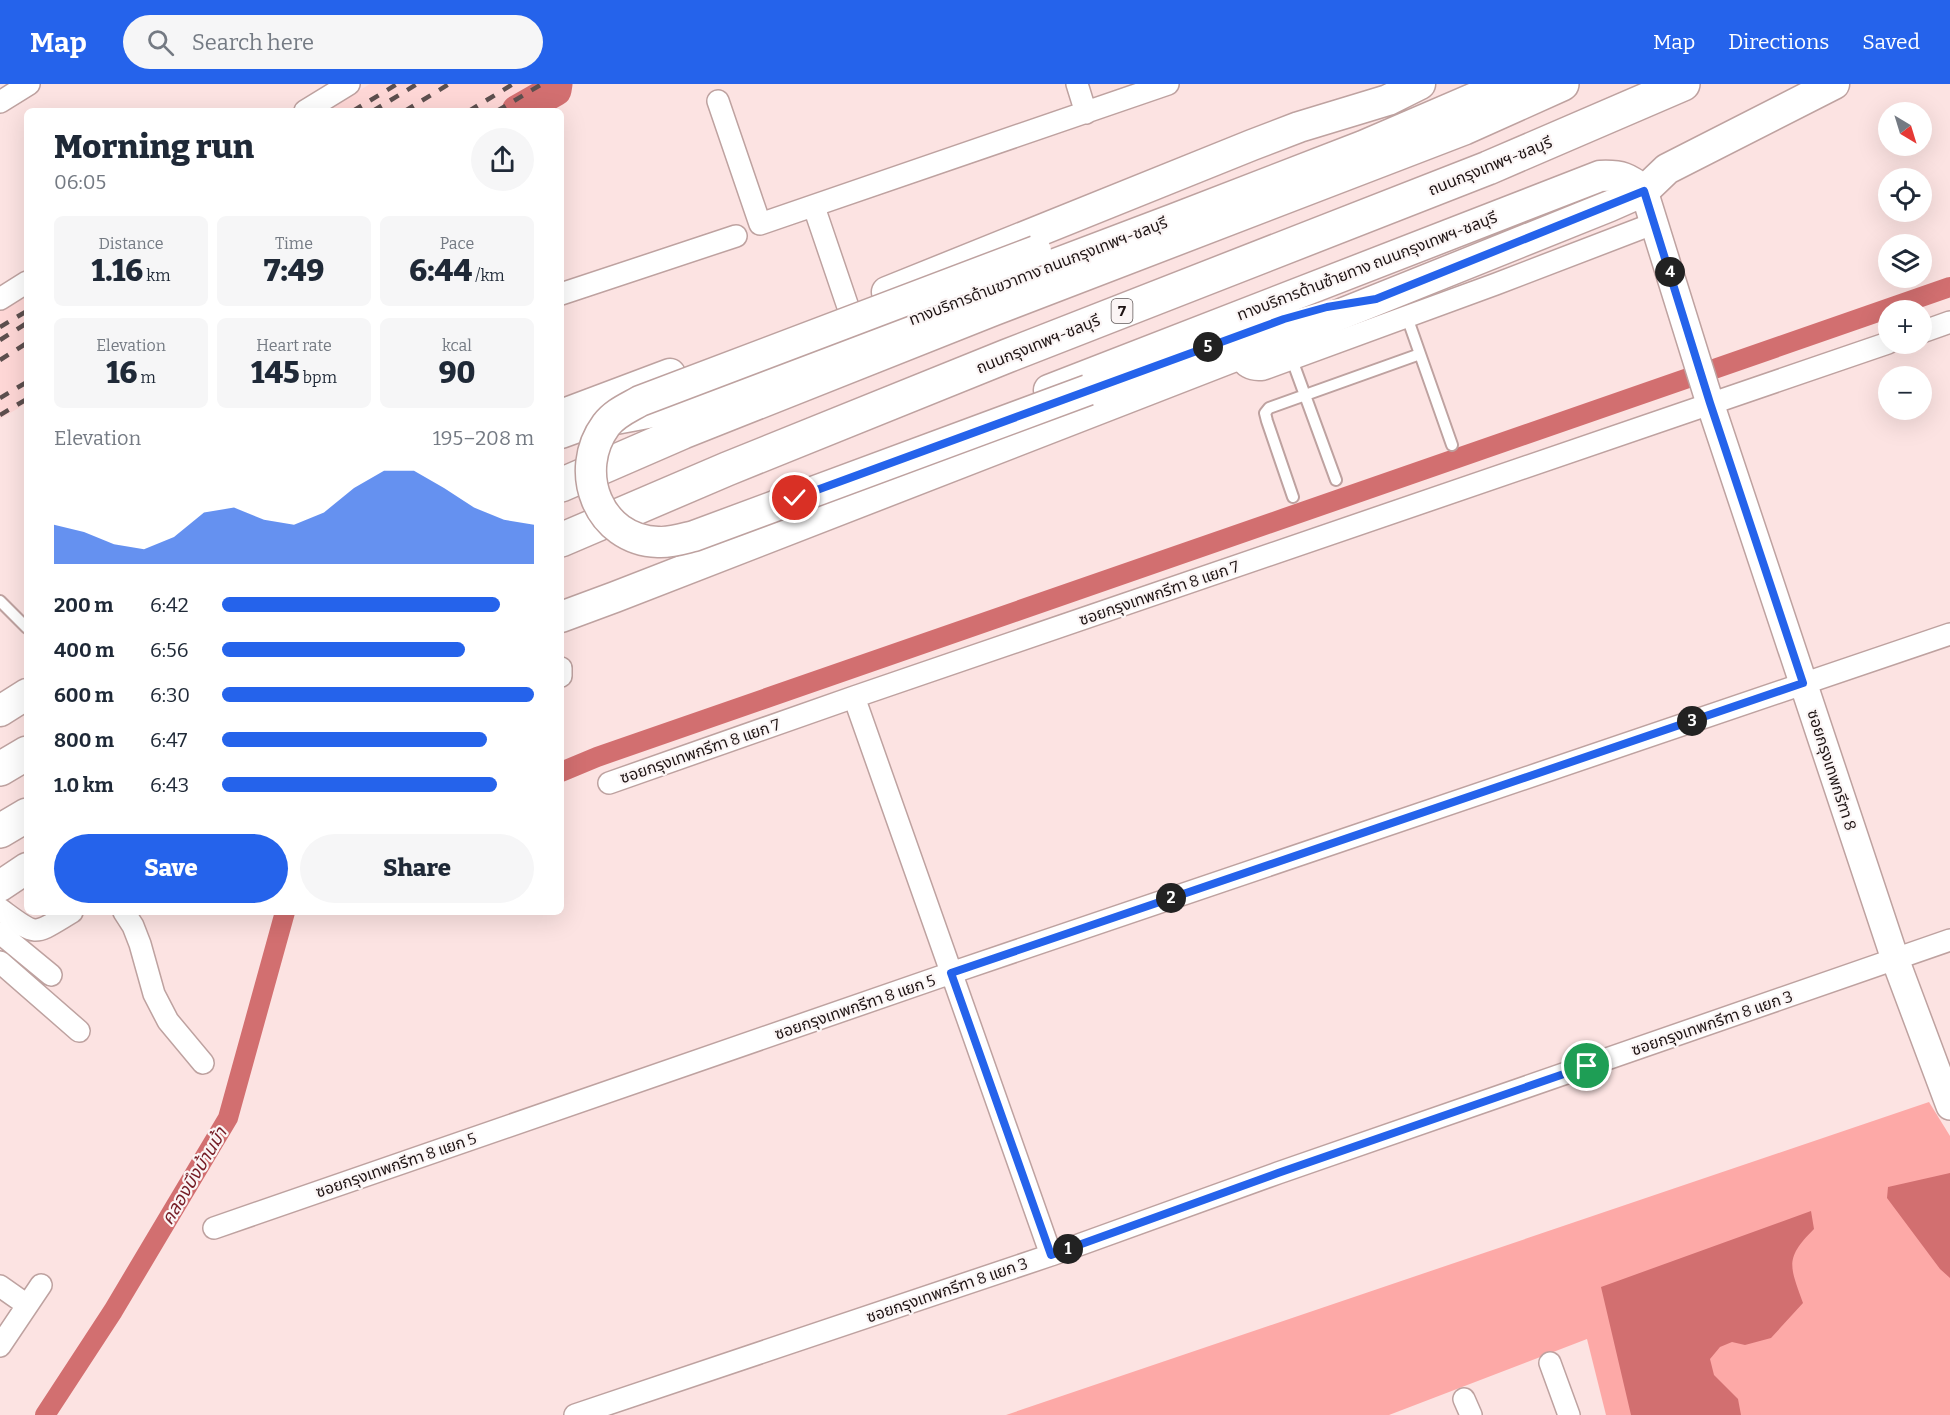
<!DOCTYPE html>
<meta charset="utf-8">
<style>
body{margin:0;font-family:Bitter,"Noto Sans Thai",serif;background:#f6f6f7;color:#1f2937;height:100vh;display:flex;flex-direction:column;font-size:22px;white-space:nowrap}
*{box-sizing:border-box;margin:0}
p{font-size:20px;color:#747a83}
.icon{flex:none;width:33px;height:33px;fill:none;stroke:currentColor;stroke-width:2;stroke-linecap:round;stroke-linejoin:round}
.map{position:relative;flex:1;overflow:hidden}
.sheet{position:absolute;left:24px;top:24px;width:540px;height:807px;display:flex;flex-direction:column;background:#fff;border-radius:9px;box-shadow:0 6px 24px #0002}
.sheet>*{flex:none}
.needle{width:39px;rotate:142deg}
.buttons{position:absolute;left:1878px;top:18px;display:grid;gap:12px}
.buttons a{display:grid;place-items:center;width:54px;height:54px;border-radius:50%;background:#fff;box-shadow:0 6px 24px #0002;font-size:30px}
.pin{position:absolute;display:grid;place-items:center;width:51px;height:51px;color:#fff;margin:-26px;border:3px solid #fff;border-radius:50%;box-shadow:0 2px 6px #0007}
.km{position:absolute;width:30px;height:30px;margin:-15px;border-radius:50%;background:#222;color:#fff;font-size:16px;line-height:30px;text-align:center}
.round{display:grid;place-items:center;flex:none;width:63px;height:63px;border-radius:32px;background:#f6f6f7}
.head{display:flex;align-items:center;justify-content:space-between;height:102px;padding:0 30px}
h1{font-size:33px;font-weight:800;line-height:45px}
.figures{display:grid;grid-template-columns:repeat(3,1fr);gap:9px;height:102px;padding:6px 30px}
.figures div{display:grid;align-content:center;border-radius:9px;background:#f6f6f7;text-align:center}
.figures b{font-size:30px;font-weight:800}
.figures small{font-size:16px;font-weight:400}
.figures p{font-size:16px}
.chart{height:168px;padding:12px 30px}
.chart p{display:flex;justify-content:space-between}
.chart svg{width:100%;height:108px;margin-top:6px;fill:#2563eb;opacity:.7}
.cta{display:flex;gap:12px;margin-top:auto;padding:12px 30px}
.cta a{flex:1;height:69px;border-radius:36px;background:#2563eb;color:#fff;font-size:24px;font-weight:800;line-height:69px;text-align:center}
.cta a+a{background:#f6f6f7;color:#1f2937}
ul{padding:0 30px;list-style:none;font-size:20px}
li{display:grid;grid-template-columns:96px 72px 1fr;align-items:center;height:45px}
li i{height:15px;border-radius:8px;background:#2563eb}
header{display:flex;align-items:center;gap:36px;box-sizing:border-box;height:84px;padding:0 30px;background:#2563eb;color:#fff}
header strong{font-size:28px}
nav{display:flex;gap:33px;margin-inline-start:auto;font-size:21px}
.search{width:420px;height:54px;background:#f6f6f7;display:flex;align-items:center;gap:15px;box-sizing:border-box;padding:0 21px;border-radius:33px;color:#747a83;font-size:22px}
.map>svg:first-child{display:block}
</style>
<header>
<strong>Map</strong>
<div class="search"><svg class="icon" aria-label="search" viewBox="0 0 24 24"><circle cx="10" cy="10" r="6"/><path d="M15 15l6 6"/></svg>Search here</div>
<nav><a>Map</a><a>Directions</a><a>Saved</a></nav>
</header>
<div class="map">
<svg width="1950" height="1331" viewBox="0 0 1950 1331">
<rect width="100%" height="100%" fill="#fce3e2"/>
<path fill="#fed7d6" d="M370,0H547L503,27H325Z
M27,205V319L0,335V221Z"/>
<path fill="#fda9a7" d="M1929,1018L1950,1052V1331H1606L1587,1255L1389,1331H1006Z"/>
<path fill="#d26f70" d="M1950,1089V1194L1940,1185L1887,1114L1888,1103Z
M1811,1127L1814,1145C1784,1175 1790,1182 1803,1219L1771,1254L1745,1261L1732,1258L1720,1263L1710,1275L1714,1291L1738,1315L1741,1331H1631L1601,1203Z"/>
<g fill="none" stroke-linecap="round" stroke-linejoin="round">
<path stroke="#d26f70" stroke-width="20" d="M561,688L597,673L1950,203
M45,1331L113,1227L228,1034L285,828"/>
<path stroke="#d26f70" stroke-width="33" d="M518,27L555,6L556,0"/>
<defs>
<path id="service" d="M1407,233L1452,361
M1291,273L1336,396
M1293,413L1267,337L1265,329L1269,324L1420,270
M0,517L27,544"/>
<path id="minor" d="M1077,0L1086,29
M718,17L760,140L1168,0
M0,18L29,0
M305,27L349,0
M814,123L848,223
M561,210L736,152
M0,215L27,198
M1922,248L1950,238
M1237,271C1244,282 1250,287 1264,285L1496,200L1655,139
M561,584V592
M854,613L1051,1171
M609,699L854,613L1888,259
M0,825C38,853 32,852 72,828
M124,828L133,842L140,860L154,910L168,937L203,979
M0,849L51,891
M0,878L79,947
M214,1144L951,889L1950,550
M0,1202L27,1221
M0,1262L41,1201
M1550,1279L1569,1331
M1464,1315L1471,1331
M575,1331L1051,1171L1278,1089L1950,856"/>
<path id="tertiary" d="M1644,107L1710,319L1895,875L1950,1022"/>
<path id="secondary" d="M887,208L1252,61L1299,43L1388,16L1420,0
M1049,306L1600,92C1621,91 1628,94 1644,107
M561,331L670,290
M561,349L583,341L669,325L720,307L1174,135L1363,62L1507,0
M561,533L615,513L1284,253L1610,122L1644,107L1667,85L1834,0
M0,627L27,610
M0,802L27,784"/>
<path id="motorway" d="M561,401L683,348L993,225L1464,44L1562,0
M561,456L727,385L1007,272L1488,84L1683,0
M0,685L27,669
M0,747L27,731"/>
</defs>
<use href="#service" stroke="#bea2a0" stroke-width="14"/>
<use href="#minor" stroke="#bea2a0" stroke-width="24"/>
<use href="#tertiary" stroke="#bea2a0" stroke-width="30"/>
<use href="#secondary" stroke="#bea2a0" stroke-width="33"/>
<use href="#motorway" stroke="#bea2a0" stroke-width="36"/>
<use href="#service" stroke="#fff" stroke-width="10"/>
<use href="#minor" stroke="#fff" stroke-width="21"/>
<use href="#tertiary" stroke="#fff" stroke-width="27"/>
<use href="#secondary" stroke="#fff" stroke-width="30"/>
<use href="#motorway" stroke="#fff" stroke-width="33"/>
<path stroke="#5d4f4e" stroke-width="4.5" stroke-dasharray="10 10" stroke-linecap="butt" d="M353,27L397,0
M373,27L417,0
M405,27L449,0
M469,27L513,0
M497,27L542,0
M0,243L27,227
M0,256L27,239
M0,276L27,259
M0,314L27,298
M0,331L27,315"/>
<defs>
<path id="secondary-bridge" d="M1036,167L640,317C628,324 615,329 606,341C572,387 598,456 658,458C670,459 682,455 694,452L1088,306"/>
</defs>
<use href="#secondary-bridge" stroke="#bea2a0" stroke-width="33" stroke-linecap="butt"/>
<use href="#secondary-bridge" stroke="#fff" stroke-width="30"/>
</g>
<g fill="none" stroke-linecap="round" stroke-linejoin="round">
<defs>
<path id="route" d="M795,414L1284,235L1327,223L1376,215L1644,107L1710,319L1803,599L951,889L1051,1171L1278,1089L1587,982"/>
</defs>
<use href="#route" stroke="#fff" stroke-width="12"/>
<use href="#route" stroke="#2563eb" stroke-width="8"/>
</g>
<g text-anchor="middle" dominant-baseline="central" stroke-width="4.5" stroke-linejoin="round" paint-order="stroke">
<rect fill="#fbf5f5" stroke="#605858" stroke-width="1.5" x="1111.5" y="215" width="21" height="24" rx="4.5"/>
<g font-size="15" font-weight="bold" fill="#1e1414">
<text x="1122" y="227">7</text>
</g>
<g font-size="16" fill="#1e1414" stroke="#fbf5f5">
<text transform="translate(1490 82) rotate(-22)">ถนนกรุงเทพฯ-ชลบุรี</text>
<text transform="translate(1367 182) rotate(-21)">ทางบริการด้านซ้ายทาง ถนนกรุงเทพฯ-ชลบุรี</text>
<text transform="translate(1038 187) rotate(-21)">ทางบริการด้านขวาทาง ถนนกรุงเทพฯ-ชลบุรี</text>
<text transform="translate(1038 260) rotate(-22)">ถนนกรุงเทพฯ-ชลบุรี</text>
<text transform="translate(1159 509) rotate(-19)">ซอยกรุงเทพกรีฑา 8 แยก 7</text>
<text transform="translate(700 667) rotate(-19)">ซอยกรุงเทพกรีฑา 8 แยก 7</text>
<text transform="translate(1832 686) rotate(72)">ซอยกรุงเทพกรีฑา 8</text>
<text transform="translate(855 923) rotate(-19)">ซอยกรุงเทพกรีฑา 8 แยก 5</text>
<text transform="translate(1712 939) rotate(-19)">ซอยกรุงเทพกรีฑา 8 แยก 3</text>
<text transform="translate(396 1081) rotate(-19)">ซอยกรุงเทพกรีฑา 8 แยก 5</text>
<text transform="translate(947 1206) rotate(-19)">ซอยกรุงเทพกรีฑา 8 แยก 3</text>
</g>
<g font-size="18" font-style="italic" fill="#751b24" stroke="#fbf5f5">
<text transform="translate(194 1092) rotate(-59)">คลองบึงบ้านม้า</text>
</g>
</g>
</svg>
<div class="buttons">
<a><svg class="needle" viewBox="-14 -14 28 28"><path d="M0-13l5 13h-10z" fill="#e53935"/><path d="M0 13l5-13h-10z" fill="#747a83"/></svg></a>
<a><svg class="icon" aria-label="locate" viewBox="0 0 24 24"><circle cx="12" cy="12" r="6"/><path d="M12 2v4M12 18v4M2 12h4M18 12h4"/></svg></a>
<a><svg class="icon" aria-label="layers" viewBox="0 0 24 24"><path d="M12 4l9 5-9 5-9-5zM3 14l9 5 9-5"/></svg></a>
<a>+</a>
<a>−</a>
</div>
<div class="pin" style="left:1587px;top:982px;background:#1e9e55"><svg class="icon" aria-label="arrive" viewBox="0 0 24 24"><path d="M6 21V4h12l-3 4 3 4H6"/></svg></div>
<div class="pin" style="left:795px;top:414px;background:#d93025"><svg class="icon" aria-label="check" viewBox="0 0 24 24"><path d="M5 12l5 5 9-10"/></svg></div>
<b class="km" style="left:1068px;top:1165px">1</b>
<b class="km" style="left:1171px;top:814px">2</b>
<b class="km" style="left:1692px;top:637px">3</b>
<b class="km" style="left:1670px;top:188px">4</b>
<b class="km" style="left:1208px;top:263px">5</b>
<section class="sheet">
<div class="head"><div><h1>Morning run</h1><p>06:05</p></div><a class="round"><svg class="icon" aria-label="share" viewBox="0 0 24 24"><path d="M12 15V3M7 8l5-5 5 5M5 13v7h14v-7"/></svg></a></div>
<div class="figures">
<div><p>Distance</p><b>1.16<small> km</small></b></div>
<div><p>Time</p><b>7:49</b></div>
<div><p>Pace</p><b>6:44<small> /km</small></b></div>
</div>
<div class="figures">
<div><p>Elevation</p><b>16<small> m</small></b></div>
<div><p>Heart rate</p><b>145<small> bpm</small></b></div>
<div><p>kcal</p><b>90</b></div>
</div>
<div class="chart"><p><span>Elevation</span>195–208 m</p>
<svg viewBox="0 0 160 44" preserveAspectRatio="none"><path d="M0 44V28L10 31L20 36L30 38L40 33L50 23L60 21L70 26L80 28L90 23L100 13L110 6L120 6L130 13L140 21L150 26L160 28V44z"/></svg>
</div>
<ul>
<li><b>200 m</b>6:42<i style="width:89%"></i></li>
<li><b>400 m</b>6:56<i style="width:78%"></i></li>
<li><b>600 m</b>6:30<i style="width:100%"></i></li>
<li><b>800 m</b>6:47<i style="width:85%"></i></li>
<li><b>1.0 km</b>6:43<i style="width:88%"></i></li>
</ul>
<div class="cta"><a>Save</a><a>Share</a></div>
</section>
</div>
